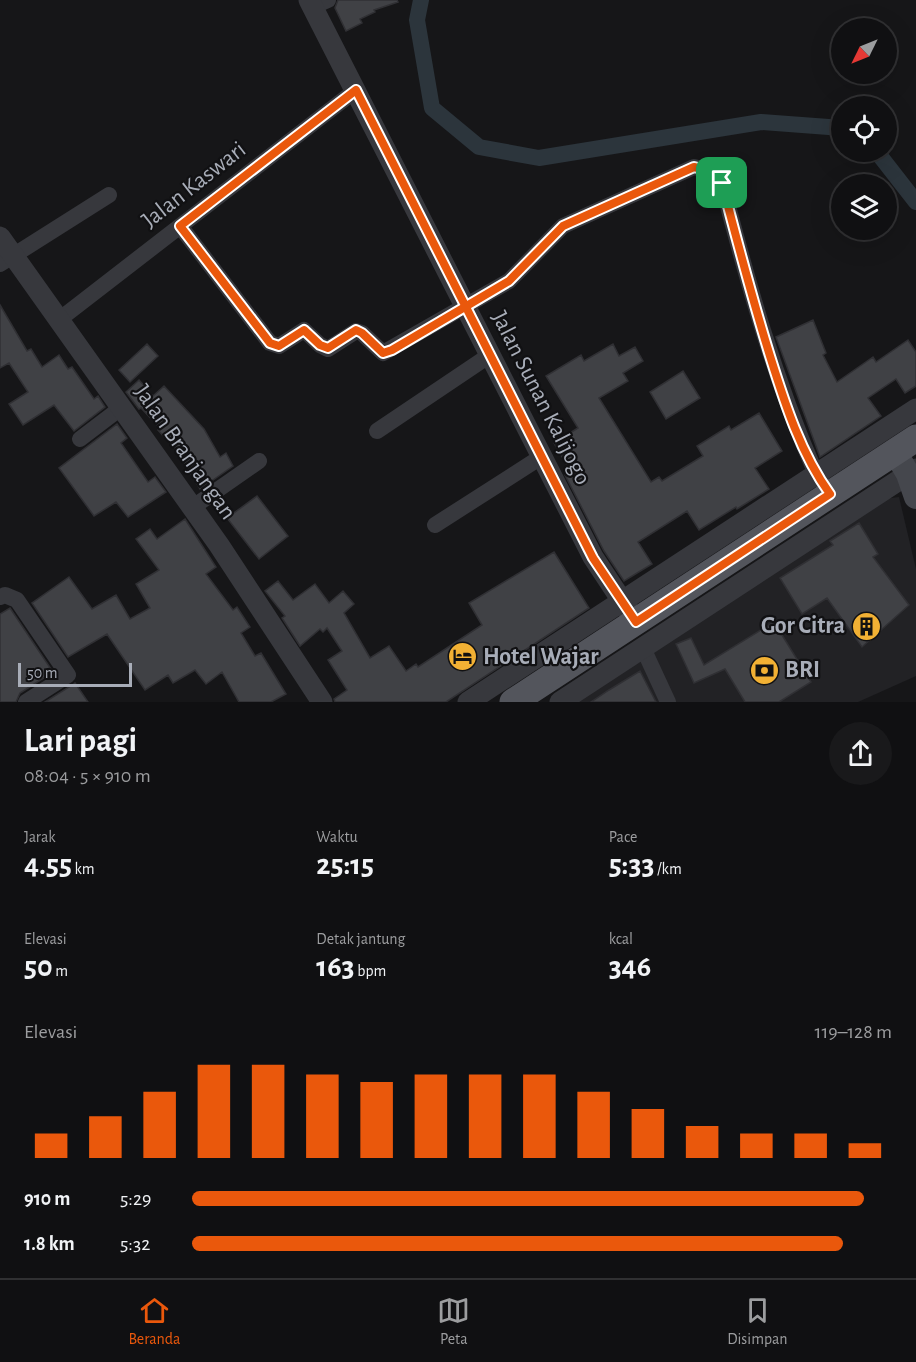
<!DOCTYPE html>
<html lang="id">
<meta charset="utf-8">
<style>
body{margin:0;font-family:"Alegreya Sans",sans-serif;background:#19191b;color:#f1f3f6;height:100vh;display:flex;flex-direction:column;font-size:22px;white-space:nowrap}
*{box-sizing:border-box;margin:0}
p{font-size:20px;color:#9c9d9f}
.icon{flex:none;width:33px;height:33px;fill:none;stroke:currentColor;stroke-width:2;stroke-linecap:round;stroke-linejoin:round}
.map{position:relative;height:702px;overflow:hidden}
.details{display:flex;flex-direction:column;background:#101012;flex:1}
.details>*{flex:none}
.needle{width:39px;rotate:227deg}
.buttons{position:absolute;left:831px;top:18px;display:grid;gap:12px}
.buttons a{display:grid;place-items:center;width:66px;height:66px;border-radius:50%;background:#101012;box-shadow:0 6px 24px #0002,0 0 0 2px #303032;font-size:30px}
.scale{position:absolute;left:18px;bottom:15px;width:114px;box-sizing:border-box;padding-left:6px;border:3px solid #a8adb8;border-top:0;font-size:16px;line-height:21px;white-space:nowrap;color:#a8adb8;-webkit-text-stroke:4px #111113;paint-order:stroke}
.pin{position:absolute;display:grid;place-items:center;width:51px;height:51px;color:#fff;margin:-26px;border-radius:12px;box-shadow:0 3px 9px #0006}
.round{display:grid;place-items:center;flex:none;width:63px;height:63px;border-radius:32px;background:#19191b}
.overview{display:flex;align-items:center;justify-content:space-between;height:102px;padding:0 24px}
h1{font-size:33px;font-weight:700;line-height:45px}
.metrics{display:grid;grid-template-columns:repeat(3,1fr);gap:9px;height:102px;padding:6px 24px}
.metrics div{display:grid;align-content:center}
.metrics b{font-size:30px;font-weight:700}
.metrics small{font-size:16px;font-weight:400}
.metrics p{font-size:16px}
.chart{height:168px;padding:12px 24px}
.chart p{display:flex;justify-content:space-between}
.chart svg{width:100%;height:108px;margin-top:6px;stroke:#ea580c;stroke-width:6}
ul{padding:0 24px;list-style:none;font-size:20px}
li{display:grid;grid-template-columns:96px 72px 1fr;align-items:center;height:45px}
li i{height:15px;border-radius:8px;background:#ea580c}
.menu{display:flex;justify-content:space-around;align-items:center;height:84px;border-top:2px solid #303032;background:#101012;font-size:16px;color:#9c9d9f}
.menu a{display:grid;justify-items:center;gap:3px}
.menu .selected{color:#ea580c}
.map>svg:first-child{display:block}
</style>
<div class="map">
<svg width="916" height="702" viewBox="0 0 916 702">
<rect width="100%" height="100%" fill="#161618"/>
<path fill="#222225" d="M899,497L916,569V676L858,702H576L884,499Z"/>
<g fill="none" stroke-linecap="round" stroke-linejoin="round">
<path stroke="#2c353c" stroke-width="16" d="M421,0L417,20L432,108L479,147L539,158L761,122L842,128
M877,152L916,202"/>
</g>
<path fill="#404145" stroke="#303034" stroke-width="1.5" d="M338,0H397L398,2L374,10L375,12L360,19L362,23L346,31L335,8Z
M0,305L27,351L31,349L42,367L59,355L68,369L72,367L94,399L98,396L105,407L74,431L54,405L23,425L9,404L28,392L9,363L0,368Z
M813,320L826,353L823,355L837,382L873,357L876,362L908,340L916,352V386L905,393L896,379L868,398L881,416L820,457L776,337Z
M147,344L158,356L130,382L119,370Z
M613,344L619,356L635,347L643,361L623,373L628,381L599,398L651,482L659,477L662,481L703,456L697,446L729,426L731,430L759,413L782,451L755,468L769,489L737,509L736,507L699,530L687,511L638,542L652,564L624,581L604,551L565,475L571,472L554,443L578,428L546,376L581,355L584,361Z
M683,371L700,398L666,419L650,392Z
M139,380L153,396L164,386L204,429L220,457L226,453L233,466L200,489L168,436L166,439L158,430L160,428L141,408L139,409L126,392Z
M117,424L127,438L121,443L148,482L155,477L166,492L128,517L116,502L94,516L59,468Z
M257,496L288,536L259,559L227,518Z
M185,519L216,567L206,574L233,610L237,607L250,627L241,633L255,656L261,653L286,694L271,702H239L222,672L206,684L195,670L173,683L168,675L145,690L107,634L68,657L32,603L69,577L92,609L116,595L130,619L150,608L136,584L159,570L136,539L150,529L157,539Z
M859,523L878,554L873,557L909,605L862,647L827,598L802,614L780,578L833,545L830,541Z
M554,552L589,608L446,702H335L334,699L347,690L328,660L342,651L327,628L323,632L320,629L300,646L282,618L285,616L265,591L278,581L293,600L315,584L329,603L343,591L354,604L344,613L370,658L389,646L406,671L416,664L418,667L482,625L469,603Z
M10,608L53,672L20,693L16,702H0V614Z
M774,622L811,682L779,702H745L725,669L694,683L676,644L691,638L704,665Z
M640,671L656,702H591L609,690Z
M75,683L88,702H45L74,684Z"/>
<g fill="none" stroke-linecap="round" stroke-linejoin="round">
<path stroke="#37383d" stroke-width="16" d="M312,7L328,0
M180,226L270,343L279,346L304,330L320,345L328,349L356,331L362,333L383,353L509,281L563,226L694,167L710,171L722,183C748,284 774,378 816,474L823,484
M0,264L109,195
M60,319L356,90
M377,431L490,355
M80,439L122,407
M193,507L259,461
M435,525L541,457
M0,597L5,595L17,600L68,675L26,702
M643,648L668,702"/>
<path stroke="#37383d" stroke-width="21" d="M309,0L593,557L636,622
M0,237L219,545L322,702
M468,702L916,409
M560,702L916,469"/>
<path stroke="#45474d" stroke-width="24" d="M895,452L908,474L916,497"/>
<path stroke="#53555c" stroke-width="27" d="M513,702L916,438"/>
</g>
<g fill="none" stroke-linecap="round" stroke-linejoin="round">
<defs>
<path id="route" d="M722,183L710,171L694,167L563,226L509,281L392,350L383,353L362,333L356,330L328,348L320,345L304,330L279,346L270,343L180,226L356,90L593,558L636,622L830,494C801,454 785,404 770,356C752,298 737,241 722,183"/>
</defs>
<use href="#route" stroke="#fff" stroke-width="12"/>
<use href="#route" stroke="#ea580c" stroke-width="8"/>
</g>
<defs>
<symbol id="building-disc" viewBox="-11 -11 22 22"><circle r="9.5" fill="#f2b134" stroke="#111113"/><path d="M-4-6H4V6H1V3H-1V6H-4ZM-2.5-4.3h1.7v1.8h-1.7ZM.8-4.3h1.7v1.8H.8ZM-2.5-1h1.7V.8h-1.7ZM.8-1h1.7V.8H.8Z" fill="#111"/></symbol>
<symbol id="hotel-disc" viewBox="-11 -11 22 22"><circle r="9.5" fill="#f2b134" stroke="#111113"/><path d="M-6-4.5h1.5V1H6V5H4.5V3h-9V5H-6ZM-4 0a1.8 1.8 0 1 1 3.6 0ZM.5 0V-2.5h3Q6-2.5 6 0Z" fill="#111"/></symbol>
<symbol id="bank-disc" viewBox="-11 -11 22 22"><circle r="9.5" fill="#f2b134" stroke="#111113"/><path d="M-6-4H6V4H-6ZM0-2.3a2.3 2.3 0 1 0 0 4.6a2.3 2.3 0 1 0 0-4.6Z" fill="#111"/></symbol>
</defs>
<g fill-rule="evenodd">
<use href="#building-disc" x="850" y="610" width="33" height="33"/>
<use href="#hotel-disc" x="446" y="640" width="33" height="33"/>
<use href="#bank-disc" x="748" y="654" width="33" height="33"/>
</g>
<g text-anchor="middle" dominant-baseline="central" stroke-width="4.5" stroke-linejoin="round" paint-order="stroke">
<g font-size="24" fill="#a8adb8" stroke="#111113">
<text transform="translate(194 185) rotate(-38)">Jalan Kaswari</text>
<text transform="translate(541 398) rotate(63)">Jalan Sunan Kalijogo</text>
<text transform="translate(185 452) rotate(55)">Jalan Branjangan</text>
</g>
<g font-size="24" font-weight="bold" fill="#a8adb8" stroke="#111113" text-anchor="start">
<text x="845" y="626" text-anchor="end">Gor Citra</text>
<text x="483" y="657">Hotel Wajar</text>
<text x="785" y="670">BRI</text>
</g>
</g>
</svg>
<div class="buttons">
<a><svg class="needle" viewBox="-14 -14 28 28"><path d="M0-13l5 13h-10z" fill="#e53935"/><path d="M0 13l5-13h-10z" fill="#9c9d9f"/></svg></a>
<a><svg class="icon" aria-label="locate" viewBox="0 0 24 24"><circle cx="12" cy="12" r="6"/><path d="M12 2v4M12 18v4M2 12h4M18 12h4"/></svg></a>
<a><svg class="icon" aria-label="layers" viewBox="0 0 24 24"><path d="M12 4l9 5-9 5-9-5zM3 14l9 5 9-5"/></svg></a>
</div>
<div class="scale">50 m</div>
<div class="pin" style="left:722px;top:183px;background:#1e9e55"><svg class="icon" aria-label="arrive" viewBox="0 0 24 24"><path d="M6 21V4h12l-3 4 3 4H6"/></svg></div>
</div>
<section class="details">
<div class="overview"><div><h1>Lari pagi</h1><p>08:04 · 5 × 910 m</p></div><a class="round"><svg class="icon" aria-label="share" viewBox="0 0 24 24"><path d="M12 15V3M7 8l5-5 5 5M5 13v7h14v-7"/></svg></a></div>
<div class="metrics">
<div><p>Jarak</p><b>4.55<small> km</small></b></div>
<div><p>Waktu</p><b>25:15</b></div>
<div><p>Pace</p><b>5:33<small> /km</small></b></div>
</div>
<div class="metrics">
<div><p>Elevasi</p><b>50<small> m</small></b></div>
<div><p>Detak jantung</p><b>163<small> bpm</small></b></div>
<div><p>kcal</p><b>346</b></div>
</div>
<div class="chart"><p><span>Elevasi</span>119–128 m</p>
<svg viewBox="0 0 160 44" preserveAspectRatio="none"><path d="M5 44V34M15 44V27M25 44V17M35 44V6M45 44V6M55 44V10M65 44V13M75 44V10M85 44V10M95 44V10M105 44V17M115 44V24M125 44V31M135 44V34M145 44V34M155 44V38"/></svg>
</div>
<ul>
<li><b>910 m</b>5:29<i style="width:96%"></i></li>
<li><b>1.8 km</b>5:32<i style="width:93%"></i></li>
</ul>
</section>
<nav class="menu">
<a class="selected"><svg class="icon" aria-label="home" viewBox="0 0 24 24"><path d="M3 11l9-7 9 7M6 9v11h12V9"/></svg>Beranda</a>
<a><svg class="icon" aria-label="map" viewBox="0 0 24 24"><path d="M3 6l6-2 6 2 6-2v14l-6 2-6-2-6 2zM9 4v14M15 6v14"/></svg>Peta</a>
<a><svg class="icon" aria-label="saved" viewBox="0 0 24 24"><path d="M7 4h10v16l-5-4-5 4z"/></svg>Disimpan</a>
</nav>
